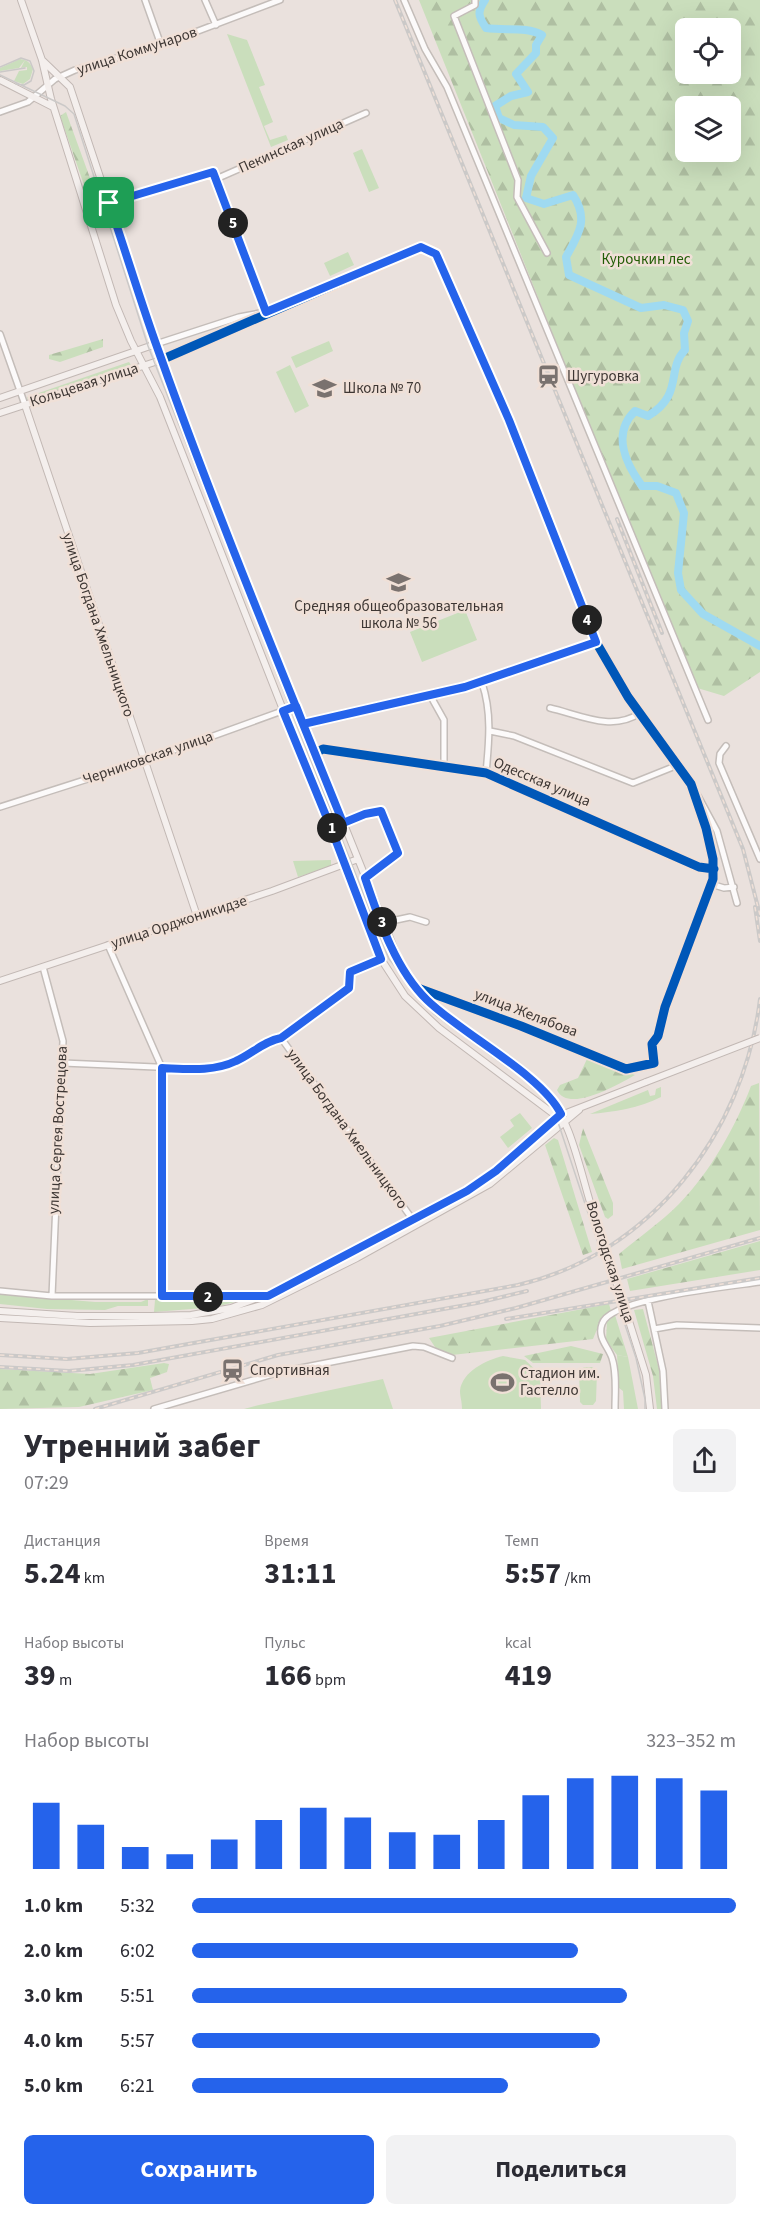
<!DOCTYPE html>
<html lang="ru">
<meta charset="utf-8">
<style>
body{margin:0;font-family:"Source Sans 3",sans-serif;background:#f2f2f3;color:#2b2b33;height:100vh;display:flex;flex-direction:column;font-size:22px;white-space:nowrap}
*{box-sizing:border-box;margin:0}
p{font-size:20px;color:#7c7c81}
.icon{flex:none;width:33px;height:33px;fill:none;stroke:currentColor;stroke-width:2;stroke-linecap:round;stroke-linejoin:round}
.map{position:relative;height:1409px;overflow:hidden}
.details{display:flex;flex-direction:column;background:#fff;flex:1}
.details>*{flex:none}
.tools{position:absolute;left:675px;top:18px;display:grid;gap:12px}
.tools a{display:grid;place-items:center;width:66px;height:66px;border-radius:9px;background:#fff;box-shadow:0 6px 24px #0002;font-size:30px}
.pin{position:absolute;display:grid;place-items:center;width:51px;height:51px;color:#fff;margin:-26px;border-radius:12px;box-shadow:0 3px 9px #0006}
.km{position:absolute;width:30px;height:30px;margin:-15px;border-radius:50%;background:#222;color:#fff;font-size:16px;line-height:30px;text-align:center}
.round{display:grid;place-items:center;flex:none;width:63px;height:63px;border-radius:9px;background:#f2f2f3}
.overview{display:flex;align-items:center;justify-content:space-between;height:102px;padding:0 24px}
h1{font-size:33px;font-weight:700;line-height:45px}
.figures{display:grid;grid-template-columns:repeat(3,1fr);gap:9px;height:102px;padding:6px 24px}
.figures div{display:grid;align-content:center}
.figures b{font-size:30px;font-weight:700}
.figures small{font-size:16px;font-weight:400}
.figures p{font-size:16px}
.chart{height:168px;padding:12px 24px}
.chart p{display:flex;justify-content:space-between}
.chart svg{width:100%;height:108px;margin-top:6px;stroke:#2563eb;stroke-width:6}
.cta{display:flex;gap:12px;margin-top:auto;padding:12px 24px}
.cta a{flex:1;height:69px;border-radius:9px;background:#2563eb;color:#fff;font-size:24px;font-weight:700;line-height:69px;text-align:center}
.cta a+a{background:#f2f2f3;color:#2b2b33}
ul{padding:0 24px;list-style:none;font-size:20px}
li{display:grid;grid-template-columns:96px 72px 1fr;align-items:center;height:45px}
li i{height:15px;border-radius:8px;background:#2563eb}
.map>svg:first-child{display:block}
</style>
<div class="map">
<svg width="760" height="1409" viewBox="0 0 760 1409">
<defs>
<pattern id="forest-firs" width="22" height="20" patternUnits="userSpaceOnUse" patternTransform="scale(1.5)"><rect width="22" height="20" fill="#cadebc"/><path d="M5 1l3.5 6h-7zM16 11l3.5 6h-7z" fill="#afbfa2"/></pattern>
</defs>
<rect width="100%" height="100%" fill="#eae1dd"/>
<path fill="#cadebc" d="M227,34L247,40L265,85L259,87L273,122L264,126L270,140L286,135L288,140L271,147Z
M20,59C27,60 30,62 33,69L30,79L23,84L14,81L19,71L27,70V67L21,68L25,60L19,68L0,71V68Z
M362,149L379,188L369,192L353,153Z
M348,252L354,265L330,276L324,263Z
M329,341L333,351L296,368L291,357Z
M129,362L131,365L28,401L27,397Z
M290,365L309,406L295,413L276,372Z
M465,610L477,640L422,662L410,632Z
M331,860V866L298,877L293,861Z
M661,1087V1097C640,1108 613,1112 590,1114L648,1090L650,1096L655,1095L656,1089Z
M520,1113L532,1128L508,1148L500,1137L514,1126L510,1120Z
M0,1294L95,1302H141L148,1299V1306H118L105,1310L47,1309L0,1304Z
M246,1299L216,1307L154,1312L155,1300Z
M617,1355L628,1357L638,1409H624L623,1391L619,1388Z
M503,1356L525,1360L540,1374L541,1409H462C462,1401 460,1397 460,1391C462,1371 487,1360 503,1356Z
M584,1367H592L597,1371L596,1401L593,1405H583L580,1402L579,1372Z
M383,1379L393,1409H244L259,1405Z"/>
<path fill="url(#forest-firs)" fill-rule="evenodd" d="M419,0H760V672L724,696L694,687ZM686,28H730V74H686ZM686,106H730V152H686Z
M66,112L98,200L91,205L60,116Z
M103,339V347L60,362L49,359V355Z
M587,1059H592L635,1075C619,1084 568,1114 557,1090L560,1085L578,1078Z
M759,1083L760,1230L622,1269L619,1254C638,1238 661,1222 679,1204C710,1172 735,1128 751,1086Z
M583,1128L613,1203V1215L608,1219L605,1217L579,1145Z
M554,1138L558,1140L592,1252L583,1255L545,1145Z
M760,1241V1270L630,1291L627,1279Z
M609,1304L611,1311L602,1317L593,1339L452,1355L437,1350L429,1338Z
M643,1309L659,1369L662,1409H657L653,1376L634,1310Z
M615,1315L628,1357L617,1355L606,1340L607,1322Z
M571,1346L603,1354L600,1363H533L524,1356Z
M164,1363L169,1364L167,1372L150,1378L153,1390L79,1407L0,1409V1369L90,1374Z"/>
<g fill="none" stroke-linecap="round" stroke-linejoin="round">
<path stroke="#9fdaf1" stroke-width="8" d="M485,0C477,12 478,16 486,28C505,31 526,26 542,35L536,45V53L516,74L528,92L511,96L495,106L499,118L514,125L543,127L553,138L531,176L526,198L544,204L573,195C589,219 579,234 566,257L569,275L641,308L664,305L683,310L688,321L684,333L685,350C666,369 684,395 648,416L635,411C612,433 625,463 642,486H657L676,493L684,513L678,573L681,590L703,614L760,646"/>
<defs>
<path id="minor" d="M145,0L161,45
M205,0L216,25
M404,0L425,49L447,87L708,720
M475,0V5L454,16L518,180L517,197L547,253
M0,112L28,102L55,79L75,70L161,45L280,0
M216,179L366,113
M88,211L144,191L213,172L266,312
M0,334L25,405
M156,344L239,317L260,313
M161,360L421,247L436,254L509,420L596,642L628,697L691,784L706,828L713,859V879L665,1007L658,1036L652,1044L654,1063L626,1069L521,1026L416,988
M482,683C492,712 489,742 486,773
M430,695L444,720V768
M550,708C580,715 612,732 640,713
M303,724L465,687L596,642
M490,731L514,736L633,783L678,765
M726,746L720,754L719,763L760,859
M315,753L323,749L486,773L699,867L714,869
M698,796L717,831L737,903
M0,807L144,761L296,706
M331,828L365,814L381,811L397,853L365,878
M711,884L724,888L734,887
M382,923L410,917L426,922
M108,945L162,1068V1296
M43,967L63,1041L52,1296
M281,1038L413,1220
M63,1063L202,1069L219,1067L234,1062L269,1042L281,1038L349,988L350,972L381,959
M0,1291L52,1296H259
M648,1301L663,1371L665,1409
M654,1329L677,1325L760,1328
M154,1409L280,1372L413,1346L424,1347L452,1358
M615,1409C615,1393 617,1373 612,1358C608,1346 597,1338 602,1324C609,1298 734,1286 760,1282"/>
<path id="major" d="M21,0L42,60L51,99L116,305L131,341L160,397L381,959L405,996L439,1028L563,1121
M42,60L70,87L161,360L239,564L398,958L415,987L443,1015L545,1090C571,1118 581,1175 593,1212
M0,80L53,107
M0,398L156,344
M25,405L197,916
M0,413L161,360
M0,981L272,891L358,859
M0,1311L77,1316H151L191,1315L231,1308L294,1284L467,1191L497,1171L556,1117L646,1082
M0,1318L90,1323L192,1321L212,1319L262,1305L357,1258L490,1184L579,1110
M629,1321L646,1375L650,1409"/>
</defs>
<use href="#minor" stroke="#c4bdb9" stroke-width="8"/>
<use href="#major" stroke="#c2b8b4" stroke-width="8"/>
<use href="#minor" stroke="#fcfafa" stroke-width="5"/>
<use href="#major" stroke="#f4efed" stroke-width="6"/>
<path stroke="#cbc9c8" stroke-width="1.5" d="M0,67L21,58L30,61L34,71L31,81L24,85L16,84
M0,72L25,68
M0,75L65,106L74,114L148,346L389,959L434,1014L543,1093L552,1104L636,1358L645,1399V1409"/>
<defs>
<path id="rail" d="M395,0L743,849L760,915
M617,519L662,633
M755,907L760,941
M506,1319L760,1278
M0,1355L67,1359L138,1353L518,1285C651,1254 744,1133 760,999
M0,1367L69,1371L133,1365L477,1303L527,1291
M95,1409L278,1355L440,1326L516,1308L760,1238"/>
</defs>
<use href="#rail" stroke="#cbc9c8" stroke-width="4"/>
<use href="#rail" stroke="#f0e0d7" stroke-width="1.5" stroke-dasharray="4.5" stroke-linecap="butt"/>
<defs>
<path id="major-bridge" d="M646,1082L760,1038
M593,1212L629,1321"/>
</defs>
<use href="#major-bridge" stroke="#c2b8b4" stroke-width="8" stroke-linecap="butt"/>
<use href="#major-bridge" stroke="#f4efed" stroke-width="6"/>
<defs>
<path id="cycleway" d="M161,360L421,247L436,254L509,420L596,642L628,697L691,784L706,828L713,859V879L665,1007L658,1036L652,1044L654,1063L626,1069L521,1026L415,987
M315,753L323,749L486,773L699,867L714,869"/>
</defs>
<use href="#cycleway" stroke="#f0e0d7" stroke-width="13"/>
<use href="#cycleway" stroke="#0057b8" stroke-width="9"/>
</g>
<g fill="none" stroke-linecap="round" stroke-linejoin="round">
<defs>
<path id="route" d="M109,203C127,255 142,307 161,358C217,515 281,669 343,823L331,828L381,959L350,972L349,988L281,1038C264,1041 252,1054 236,1061C213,1072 187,1069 162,1068V1296H268L467,1191L496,1171L561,1114C542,1075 462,1034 427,1000C395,969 379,919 365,878L398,853L381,811L365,814L331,828L283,711L296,706L303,724L316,721L465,687L596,642L509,420L436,254L421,247L266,312L213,172L109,203"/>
</defs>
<use href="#route" stroke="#fff" stroke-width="12"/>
<use href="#route" stroke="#2563eb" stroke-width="8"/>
</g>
<defs>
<symbol id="station-bare" viewBox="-9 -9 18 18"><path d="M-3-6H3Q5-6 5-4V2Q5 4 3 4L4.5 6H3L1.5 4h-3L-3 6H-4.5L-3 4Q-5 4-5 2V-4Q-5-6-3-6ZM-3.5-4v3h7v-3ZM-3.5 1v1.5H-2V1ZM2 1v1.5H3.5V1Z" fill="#7a726f" stroke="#f0e0d7" stroke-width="2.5" paint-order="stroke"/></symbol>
<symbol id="school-bare" viewBox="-9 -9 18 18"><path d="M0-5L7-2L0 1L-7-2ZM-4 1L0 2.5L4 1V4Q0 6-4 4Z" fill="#7a726f" stroke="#f0e0d7" stroke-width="2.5" paint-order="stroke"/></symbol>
<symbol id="stadium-bare" viewBox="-9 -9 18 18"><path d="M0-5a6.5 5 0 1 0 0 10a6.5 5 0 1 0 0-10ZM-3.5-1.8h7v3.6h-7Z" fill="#7a726f" stroke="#f0e0d7" stroke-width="2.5" paint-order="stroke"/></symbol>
</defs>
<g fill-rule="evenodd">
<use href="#station-bare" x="532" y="360" width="33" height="33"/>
<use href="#school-bare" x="308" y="372" width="33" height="33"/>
<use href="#school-bare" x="382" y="566" width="33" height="33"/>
<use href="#station-bare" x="216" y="1354" width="33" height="33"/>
<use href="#stadium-bare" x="486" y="1366" width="33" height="33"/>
</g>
<g text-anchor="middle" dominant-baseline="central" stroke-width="5" stroke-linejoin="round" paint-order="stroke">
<g font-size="15" fill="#3e3734" stroke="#f0e0d7">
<text transform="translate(137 51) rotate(-18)">улица Коммунаров</text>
<text transform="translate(291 146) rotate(-24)">Пекинская улица</text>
<text transform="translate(84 385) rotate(-18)">Кольцевая улица</text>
<text transform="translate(98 625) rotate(71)">улица Богдана Хмельницкого</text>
<text transform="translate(148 758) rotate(-19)">Черниковская улица</text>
<text transform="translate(542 782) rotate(23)">Одесская улица</text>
<text transform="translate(179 922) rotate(-18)">улица Орджоникидзе</text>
<text transform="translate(526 1013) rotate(21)">улица Желябова</text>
<text transform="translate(347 1129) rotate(54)">улица Богдана Хмельницкого</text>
<text transform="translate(58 1130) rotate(-87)">улица Сергея Вострецова</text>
<text transform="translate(610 1262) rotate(72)">Вологодская улица</text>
</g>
<g font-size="15" fill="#225c05" stroke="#f0e0d7">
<text x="646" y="259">Курочкин лес</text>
</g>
<g font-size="15" fill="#3e3734" stroke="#f0e0d7" text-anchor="start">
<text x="567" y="376">Шугуровка</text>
<text x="343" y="388">Школа № 70</text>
<text x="399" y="606" text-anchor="middle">Средняя общеобразовательная<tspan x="399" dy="17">школа № 56</tspan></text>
<text x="250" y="1370">Спортивная</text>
<text x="520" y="1373">Стадион им.<tspan x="520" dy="17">Гастелло</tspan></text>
</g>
</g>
</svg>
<div class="tools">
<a><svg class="icon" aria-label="locate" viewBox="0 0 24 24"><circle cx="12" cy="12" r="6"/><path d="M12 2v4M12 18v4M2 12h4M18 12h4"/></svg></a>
<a><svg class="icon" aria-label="layers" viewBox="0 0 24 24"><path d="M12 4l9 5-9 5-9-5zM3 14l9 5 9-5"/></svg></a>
</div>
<div class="pin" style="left:109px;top:203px;background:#1e9e55"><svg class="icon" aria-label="arrive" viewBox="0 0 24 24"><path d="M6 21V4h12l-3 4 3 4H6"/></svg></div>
<b class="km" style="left:332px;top:828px">1</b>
<b class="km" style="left:208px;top:1297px">2</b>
<b class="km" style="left:382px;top:922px">3</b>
<b class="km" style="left:587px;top:620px">4</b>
<b class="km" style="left:233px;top:223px">5</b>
</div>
<section class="details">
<div class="overview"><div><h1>Утренний забег</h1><p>07:29</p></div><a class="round"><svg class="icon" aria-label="share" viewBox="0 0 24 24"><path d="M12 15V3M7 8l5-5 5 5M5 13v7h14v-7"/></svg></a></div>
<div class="figures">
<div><p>Дистанция</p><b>5.24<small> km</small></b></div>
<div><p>Время</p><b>31:11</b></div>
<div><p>Темп</p><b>5:57<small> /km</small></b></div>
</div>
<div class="figures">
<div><p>Набор высоты</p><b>39<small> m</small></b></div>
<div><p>Пульс</p><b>166<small> bpm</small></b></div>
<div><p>kcal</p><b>419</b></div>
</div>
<div class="chart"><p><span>Набор высоты</span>323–352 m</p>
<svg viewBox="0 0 160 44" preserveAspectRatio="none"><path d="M5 44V17M15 44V26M25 44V35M35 44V38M45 44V32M55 44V24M65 44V19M75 44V23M85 44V29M95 44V30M105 44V24M115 44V14M125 44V7M135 44V6M145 44V7M155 44V12"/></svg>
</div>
<ul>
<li><b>1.0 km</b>5:32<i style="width:100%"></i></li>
<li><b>2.0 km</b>6:02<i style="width:71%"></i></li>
<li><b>3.0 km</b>5:51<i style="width:80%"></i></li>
<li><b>4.0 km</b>5:57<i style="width:75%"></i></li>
<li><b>5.0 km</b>6:21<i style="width:58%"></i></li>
</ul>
<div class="cta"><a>Сохранить</a><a>Поделиться</a></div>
</section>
